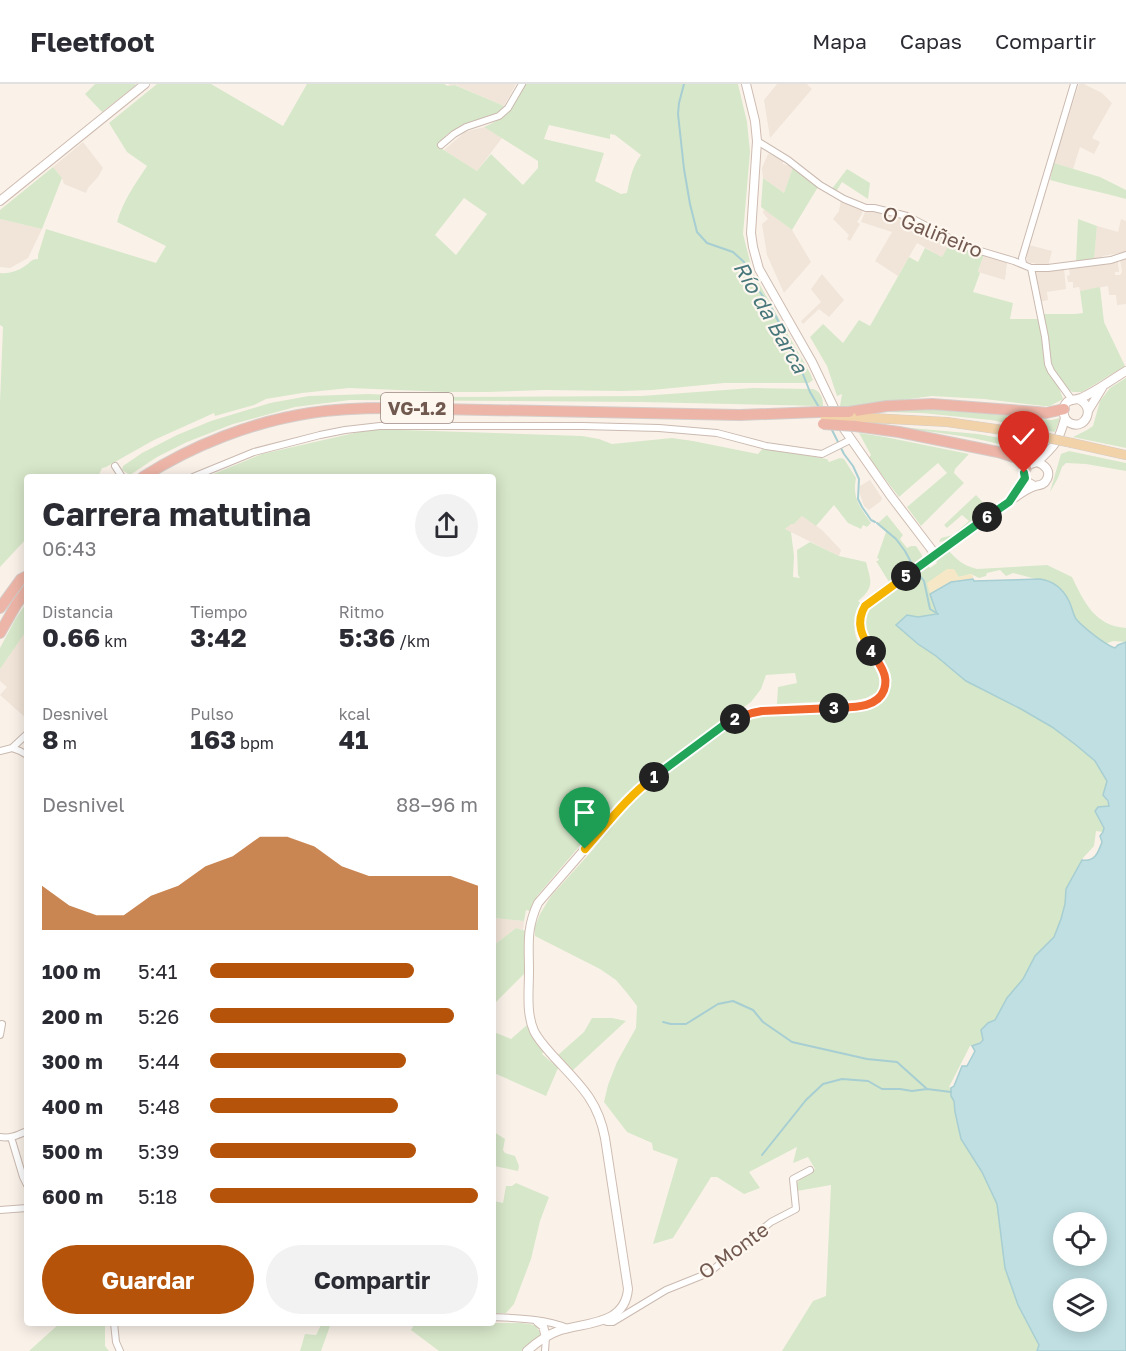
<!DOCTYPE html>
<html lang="es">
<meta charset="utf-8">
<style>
body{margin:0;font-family:"Golos Text",sans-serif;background:#f2f2f3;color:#2b2b33;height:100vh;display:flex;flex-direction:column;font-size:22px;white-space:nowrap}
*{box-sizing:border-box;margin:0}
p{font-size:20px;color:#7c7c81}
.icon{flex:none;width:33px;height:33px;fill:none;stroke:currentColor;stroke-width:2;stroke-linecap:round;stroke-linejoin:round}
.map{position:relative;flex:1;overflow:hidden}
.drawer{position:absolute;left:24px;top:390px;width:472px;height:852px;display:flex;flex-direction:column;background:#fff;border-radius:6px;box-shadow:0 3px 15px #0003}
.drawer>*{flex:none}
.fabs{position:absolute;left:1053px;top:1128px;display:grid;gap:12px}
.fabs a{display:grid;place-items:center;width:54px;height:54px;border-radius:50%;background:#fff;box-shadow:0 3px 15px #0003;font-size:30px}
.pin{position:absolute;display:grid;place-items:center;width:51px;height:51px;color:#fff;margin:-62px -26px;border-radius:50% 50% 50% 0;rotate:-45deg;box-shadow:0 0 6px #0007}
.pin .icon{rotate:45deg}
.km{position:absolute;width:30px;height:30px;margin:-15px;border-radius:50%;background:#222;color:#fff;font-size:16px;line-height:30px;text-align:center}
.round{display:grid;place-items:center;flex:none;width:63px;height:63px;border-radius:32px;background:#f2f2f3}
.headline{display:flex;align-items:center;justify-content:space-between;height:102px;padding:0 18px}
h1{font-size:33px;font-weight:700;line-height:45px}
.figures{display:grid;grid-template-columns:repeat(3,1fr);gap:9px;height:102px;padding:6px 18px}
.figures div{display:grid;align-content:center}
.figures b{font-size:26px;font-weight:700}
.figures small{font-size:16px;font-weight:400}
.figures p{font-size:16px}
.chart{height:168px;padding:12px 18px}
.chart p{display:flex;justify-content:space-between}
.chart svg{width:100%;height:108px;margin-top:6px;fill:#b45309;opacity:.7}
.primary-button{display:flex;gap:12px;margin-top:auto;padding:12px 18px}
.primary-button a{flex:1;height:69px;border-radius:36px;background:#b45309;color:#fff;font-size:24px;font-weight:700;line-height:69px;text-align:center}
.primary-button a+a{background:#f2f2f3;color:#2b2b33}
ul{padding:0 18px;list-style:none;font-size:20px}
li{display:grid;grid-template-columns:96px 72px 1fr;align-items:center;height:45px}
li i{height:15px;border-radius:8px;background:#b45309}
header{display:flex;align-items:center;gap:36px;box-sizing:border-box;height:84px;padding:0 30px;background:#fff;border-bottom:2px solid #e1e1e2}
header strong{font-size:28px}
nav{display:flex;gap:33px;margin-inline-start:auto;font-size:21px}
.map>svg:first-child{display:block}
</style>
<header>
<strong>Fleetfoot</strong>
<nav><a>Mapa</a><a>Capas</a><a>Compartir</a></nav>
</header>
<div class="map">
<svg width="1126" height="1267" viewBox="0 0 1126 1267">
<rect width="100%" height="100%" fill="#faf2e9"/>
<path fill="#f1e4d8" d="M449,0H516L504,22L456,1L448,2Z
M777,0H807L812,5L770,54L764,16Z
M1079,0H1084L1102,9L1112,19L1092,54L1100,58L1094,70L1080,63L1073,85L1054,79Z
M484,43L502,54L477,87L444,66L465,48Z
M83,58L103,84L98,93L88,104L86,109L64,100L62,94L53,83Z
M768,70H770L783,77V80L793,83L784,109L763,94L762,84Z
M841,116L863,125L862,130L857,138L860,140L850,157L847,155L849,151L833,135L839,127Z
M764,125L792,146L811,178L784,209L767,171L762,140L768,135L763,129Z
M868,126L880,128V129L883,130L884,128L901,134L924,146L925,144L951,157L942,173L917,159L898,192L875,177L892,148L861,138L864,130Z
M0,135L42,145L28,174L10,184L0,183Z
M1121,135L1126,137V168L1102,172V175L1094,176L1097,142L1118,148Z
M1029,161L1052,167L1048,182L1027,178V169Z
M984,171L1007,178L1005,196L978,188Z
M1126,174V220L1117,221L1116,211H1109L1108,202L1080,207L1079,203L1073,204V198H1068L1067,192L1070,191L1069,184L1118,178L1119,188H1115V191H1120L1122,188L1120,175Z
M1064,184L1066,205L1047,208L1048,216L1039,218L1034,188Z
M822,190L844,216L829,233L819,225L803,240L801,237L821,218L811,205Z
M870,396L882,414L881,417L869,426L864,422L860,410V402Z
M802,432L822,446L841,466L839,472L785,445L791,439L794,440Z
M27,546V635L0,611L7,603L0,597V585Z
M494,834L524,837L523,846L516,844L494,861Z"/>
<path fill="#d7e7c9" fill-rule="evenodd" d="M95,0H135L136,1L102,28L85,10Z
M157,0H211L283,42L307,0H444L448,2L455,1L504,22L496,31L473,37L459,43L446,51L439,63L477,87L491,70L523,101L538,84V77L484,43C510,32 512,23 525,0H738L747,38L750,68L743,150L753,189L810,289L813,296L809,299H724L652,306L621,307L545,306L488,308H447L349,304L302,309L266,315L254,321L215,332L214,329L154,356L106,383L102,384L98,393H27V454L0,483V318L3,243L0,241V189C8,190 18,187 25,182C31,178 31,175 38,175V171L46,145L156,179L166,162L117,138C123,117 135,100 147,82L127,68L109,39ZM549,41L610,55V50L615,51L641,71C632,83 630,95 627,109L621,110L595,97L604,69L544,55ZM464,114L487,130L456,171L435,151Z
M1054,79L1100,93L1126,106V115C1101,108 1075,103 1050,96Z
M53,83L62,94L42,145L0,135V126Z
M793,83L818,103L792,146L761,123L763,94L784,109Z
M847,85L870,99L868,115L842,98L836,108L831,106Z
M1078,135L1097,142L1094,176L1076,178Z
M951,157L984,171L978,187L980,189L973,208L1013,219L1010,235H1039L1046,281L1059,304L1063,315L1050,322H1044L984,315L932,312L848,323L840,322L842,310L837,312L827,282L810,253L823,240L843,259L859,236L870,242L909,173L918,178L925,164L942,173Z
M1100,203L1104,238L1125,282L1082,308H1073L1067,305L1053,285L1050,280L1042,230H1075L1083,229L1080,207Z
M1126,294V364L1073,353L1087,346L1093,342L1100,317L1110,304Z
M753,304L813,305C821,307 823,315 823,322L641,318L350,316L295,323L233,340L187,358L157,373L130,391L122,386L123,382L142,369L177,351L211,337L270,319L309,312L368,310L447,313L641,312Z
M923,325L992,330L1051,336L1060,334L1055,348L991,336L922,329L884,328Z
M889,342L978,350L1045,362L1033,370L1028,371C991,352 931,349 889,342Z
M372,345L582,352L599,355L612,360L672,354L693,357L758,370L763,364L827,375L829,378L840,374L844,375L856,394C852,414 860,423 871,439L867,443L863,441L861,445L848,439L834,421L816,442L802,432L794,440H791L785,445L791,448L794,472L793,493L800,494L798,491L797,466L810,458L839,472L866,478C871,497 875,503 858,517L863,521C835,561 886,573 879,607L866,614L856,616L777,620L778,603L797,599L795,589L766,591L761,605L751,618L671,675L637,700L600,738L537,812L530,827L526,826L524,837L494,834V393H206L262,370Z
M859,349L885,353L969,370L955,385L954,389L964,399L921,442L907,423L947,389L938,379L899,413L869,374L871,371Z
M1069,367L1126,379V387L1086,380L1066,379L1062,383L1058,394L1050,408L1061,370Z
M976,411L990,426L946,457L939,458L941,454L953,451L969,437L962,431L947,444L944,441Z
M887,431L903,451L900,455L907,464L911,462H916L922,471V475L889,498L876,477H878L879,475L877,474L886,448L877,440Z
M948,466C958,477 963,481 977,485L1047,481L1072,493C1084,518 1095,542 1126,544V558L1113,557L1105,560L1102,558L1095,677L1107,698L1103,711L1110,722L1098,723L1095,727L1104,744L1103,748L1096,747L1094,762L1083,774L1066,805L1065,820L1061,835L1054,853L1035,872L1023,895L1007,914L995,936L988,939C984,952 985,959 970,962L949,1003L951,1004V1008L982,1088L997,1120L1005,1184L1039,1261L1037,1267H782L813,1217L826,1212L831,1101L797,1107V1099L801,1094L815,1085L808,1073L793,1079L797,1063L749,1088L760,1104L744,1110L717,1093H711L673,1154L653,1160L678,1075L653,1066L652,1059L627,1048L604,1018L608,1001L617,978L636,944L637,922L627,909L616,896L600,885L535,852V842L540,830L551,812L590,769L627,724L642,709L722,648L744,636L764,632L869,626L887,612L890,600L883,578L867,550L864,543V535L870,522L927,480L930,484L937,479L935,474ZM1000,486L1006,492L1013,489L1036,495L975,497L973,495L930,509L929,499L936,493H959L971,490L979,494L986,492L987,489Z
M27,518V546L0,585V564L16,534Z
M516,844L526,847L525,889L494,920V861Z
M592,934H612L626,937L572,987L558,971L584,948Z
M527,941L530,948L544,967L542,970L558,984L546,1012L494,989V948L511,955Z
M494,1048L505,1055L503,1066L505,1069L515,1072L519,1082L518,1087L494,1082Z
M516,1099L549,1113L540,1137L531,1175L514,1220L506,1229H494V1117L503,1119L506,1102H512Z
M60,1239H105V1262L109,1267H29Z
M322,1239H331L321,1267H300L305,1250L316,1251Z
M415,1239H522L535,1241L540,1248V1253L523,1267H439L411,1246Z"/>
<path fill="#f6e8c7" d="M947,485H954L959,493L971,490L973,492V495L951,498L930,510L927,499Z"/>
<path fill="#bfdfe2" stroke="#a7ced2" stroke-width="1.5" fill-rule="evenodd" d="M973,495L974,497L1040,495C1054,497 1063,505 1069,517C1072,523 1073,530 1076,535C1083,543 1105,561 1115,564L1118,561L1126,558V1267H1037L1039,1261L1018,1221L1005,1184L997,1120L982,1088L961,1055L955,1028L954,1017L951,1012V1004L954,1002L962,982H967L975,967L972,962L980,959L983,956L981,946L988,939L995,936L1007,914L1023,895L1035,872L1054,853L1061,835L1065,820L1066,805L1082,776C1095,778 1098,769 1102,758L1100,752L1103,748L1104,744L1095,727L1098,723L1109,722L1108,717L1103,711L1107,697L1095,677L1076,661L1052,643L1021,625L966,597L936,572L918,560L896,541L907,531L918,533L937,530L930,510L951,498ZM1064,1138H1096V1172H1064ZM1064,1204H1096V1238H1064Z"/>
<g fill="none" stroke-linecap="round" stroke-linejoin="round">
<path stroke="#a7ced2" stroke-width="2" d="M684,0L679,19L678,30L684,85L690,120L697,148L707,159L733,168L744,178L750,195L771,223L795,270L810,308L820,325
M832,346L844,370L853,382L859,395L858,415L862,423L871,436L875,438
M877,439L896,455L905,467L913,482
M917,488L924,497L930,525L938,530
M663,938L671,940H686L718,920L733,917L753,926L763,938L792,958L867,975L897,978L927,1005
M762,1071L806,1016L823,1000L842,995L868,997L882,1005H900L912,1007L927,1005L951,1008"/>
<defs>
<path id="street" d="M757,57L788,76L820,101L844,115L866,124H874L907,132L967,163L1014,177L1031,184H1048L1111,176L1126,171
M441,61L454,50L466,43L499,32L508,24L522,0
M1023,180L1022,174L1074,0
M1031,184L1045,253L1048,280L1051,287L1072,316
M115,382L122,393
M193,393L254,368L320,351L345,346L380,342H583L659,344L717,349L766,362L822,370L850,356
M12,664L20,667L27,671
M0,667L12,664L27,650
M0,951L2,940
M0,1053C10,1055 18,1051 27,1047
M11,1053L23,1093L27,1101
M0,1126L27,1124
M494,1233C516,1234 547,1235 567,1244
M604,1237L607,1238H613L666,1206L701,1192L711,1187L771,1138L796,1125L793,1095L810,1086
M114,1239L116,1258L120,1267
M545,1267L546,1253"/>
<path id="secondary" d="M746,0L755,37L757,57L751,149L753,163L759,185L812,278L844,345L890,411L935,470
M0,117L145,0
M1078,315C1097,323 1085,347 1070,339C1063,335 1061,324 1067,318C1071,315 1076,316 1081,314C1097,307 1111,296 1126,287
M1088,327L1102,304
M1037,378C1055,362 1059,357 1065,334
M538,1238L543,1242L546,1253
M527,1267C536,1259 547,1251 558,1247C584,1238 625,1242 628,1205L605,1054C598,1016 579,1000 554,973C547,965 539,957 534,947C526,929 529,907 529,887C529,860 526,845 538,819L624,720L641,703L731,637L747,630L762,627L861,623C870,620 880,616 884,606C892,583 864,566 860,545C858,537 861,529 865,522C910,487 957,454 1004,421C1013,415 1025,405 1035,402C1040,401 1044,401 1047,395C1051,387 1045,381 1037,378L1028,381L1024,389L1026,397L1034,402"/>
<path id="primary" d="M852,333L947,338L1003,346L1048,354
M1072,359L1126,371"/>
<path id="highway" d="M849,328L887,322L932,320L1037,328L1046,329L1064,325
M855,342L899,348L998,368L1017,374L1026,384
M143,393C193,361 252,338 310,329C336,325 363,324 389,324L740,331L818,328
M0,524L21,495L27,492
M0,549L16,521L27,506"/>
</defs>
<use href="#street" stroke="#cbbab0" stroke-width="8"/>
<use href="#secondary" stroke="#cfbcb1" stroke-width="10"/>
<use href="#primary" stroke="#d5cdca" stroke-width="10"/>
<use href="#highway" stroke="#d5cdca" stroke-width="12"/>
<use href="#street" stroke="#fff" stroke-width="6"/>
<use href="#secondary" stroke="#fff" stroke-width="8"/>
<use href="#primary" stroke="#f1d2a9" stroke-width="9"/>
<use href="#highway" stroke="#edb5a7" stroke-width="10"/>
<defs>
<path id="primary-bridge" d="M825,333H852
M1048,354L1072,359"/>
<path id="highway-bridge" d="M818,328H849
M823,340L855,342"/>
</defs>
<use href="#primary-bridge" stroke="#d5cdca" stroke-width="10" stroke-linecap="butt"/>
<use href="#highway-bridge" stroke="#d5cdca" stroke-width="12" stroke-linecap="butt"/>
<use href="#primary-bridge" stroke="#f1d2a9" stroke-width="9"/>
<use href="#highway-bridge" stroke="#edb5a7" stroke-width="10"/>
</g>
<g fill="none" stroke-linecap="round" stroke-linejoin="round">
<defs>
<path id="split-1" d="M585,765C607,740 627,713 654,693"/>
<path id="split-2" d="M654,693L724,641L735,635"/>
<path id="split-3" d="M735,635L752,629L762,627L834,624"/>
<path id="split-4" d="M834,624C850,623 877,625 884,606C886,600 886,593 883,587C880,580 875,573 871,567"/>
<path id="split-5" d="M871,567C862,552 855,539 865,522L906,492"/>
<path id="split-6" d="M906,492L987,433"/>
<path id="split-7" d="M987,433L1009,418L1025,394L1024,389"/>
</defs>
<use href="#split-1" stroke="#fff" stroke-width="12"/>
<use href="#split-2" stroke="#fff" stroke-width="12"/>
<use href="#split-3" stroke="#fff" stroke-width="12"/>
<use href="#split-4" stroke="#fff" stroke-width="12"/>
<use href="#split-5" stroke="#fff" stroke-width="12"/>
<use href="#split-6" stroke="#fff" stroke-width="12"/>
<use href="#split-7" stroke="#fff" stroke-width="12"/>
<use href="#split-1" stroke="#f5b400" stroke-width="8"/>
<use href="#split-2" stroke="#22a559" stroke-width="8"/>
<use href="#split-3" stroke="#f0652b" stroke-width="8"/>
<use href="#split-4" stroke="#f0652b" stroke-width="8"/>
<use href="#split-5" stroke="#f5b400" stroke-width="8"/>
<use href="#split-6" stroke="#22a559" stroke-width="8"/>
<use href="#split-7" stroke="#22a559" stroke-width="8"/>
</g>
<g text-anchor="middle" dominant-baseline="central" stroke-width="4.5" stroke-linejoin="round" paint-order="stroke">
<rect fill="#fdf7ef" stroke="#9c887f" stroke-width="1.5" x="381" y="309" width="72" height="30" rx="4.5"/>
<g font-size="18" font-weight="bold" fill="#72594f">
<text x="417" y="324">VG-1.2</text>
</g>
<g font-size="20" fill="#72594f" stroke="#fdf7ef">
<text transform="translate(933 147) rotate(22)">O Galiñeiro</text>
<text transform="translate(733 1166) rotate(-36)">O Monte</text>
</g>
<g font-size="21" font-style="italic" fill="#48777b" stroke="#fdf7ef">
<text transform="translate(771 233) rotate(60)">Río da Barca</text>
</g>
</g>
</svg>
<div class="fabs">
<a><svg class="icon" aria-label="locate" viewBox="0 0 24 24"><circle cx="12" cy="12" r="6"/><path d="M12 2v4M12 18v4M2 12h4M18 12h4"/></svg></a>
<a><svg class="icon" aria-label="layers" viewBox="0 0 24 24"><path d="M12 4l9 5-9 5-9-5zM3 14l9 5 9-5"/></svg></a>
</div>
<div class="pin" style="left:585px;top:765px;background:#1e9e55"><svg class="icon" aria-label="arrive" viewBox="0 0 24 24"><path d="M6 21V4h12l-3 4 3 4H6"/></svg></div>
<div class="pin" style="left:1024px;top:389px;background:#d93025"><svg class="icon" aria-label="check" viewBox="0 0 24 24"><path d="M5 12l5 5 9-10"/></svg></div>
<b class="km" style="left:654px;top:693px">1</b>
<b class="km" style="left:735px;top:635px">2</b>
<b class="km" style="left:834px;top:624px">3</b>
<b class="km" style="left:871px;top:567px">4</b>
<b class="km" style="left:906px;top:492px">5</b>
<b class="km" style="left:987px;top:433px">6</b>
<section class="drawer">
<div class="headline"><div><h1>Carrera matutina</h1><p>06:43</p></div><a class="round"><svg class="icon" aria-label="share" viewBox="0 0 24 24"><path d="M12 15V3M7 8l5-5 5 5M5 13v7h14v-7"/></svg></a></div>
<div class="figures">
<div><p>Distancia</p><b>0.66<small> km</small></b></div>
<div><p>Tiempo</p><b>3:42</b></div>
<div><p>Ritmo</p><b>5:36<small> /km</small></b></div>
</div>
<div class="figures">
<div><p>Desnivel</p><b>8<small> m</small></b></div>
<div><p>Pulso</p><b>163<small> bpm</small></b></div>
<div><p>kcal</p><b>41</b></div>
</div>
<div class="chart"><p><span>Desnivel</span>88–96 m</p>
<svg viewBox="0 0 160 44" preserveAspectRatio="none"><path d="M0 44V26L10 34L20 38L30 38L40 30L50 26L60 18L70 14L80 6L90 6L100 10L110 18L120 22L130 22L140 22L150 22L160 26V44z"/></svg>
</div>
<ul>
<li><b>100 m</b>5:41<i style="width:76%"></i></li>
<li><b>200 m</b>5:26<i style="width:91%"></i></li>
<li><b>300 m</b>5:44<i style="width:73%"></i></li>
<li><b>400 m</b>5:48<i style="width:70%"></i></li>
<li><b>500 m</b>5:39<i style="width:77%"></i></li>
<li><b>600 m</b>5:18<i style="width:100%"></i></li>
</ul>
<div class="primary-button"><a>Guardar</a><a>Compartir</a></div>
</section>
</div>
